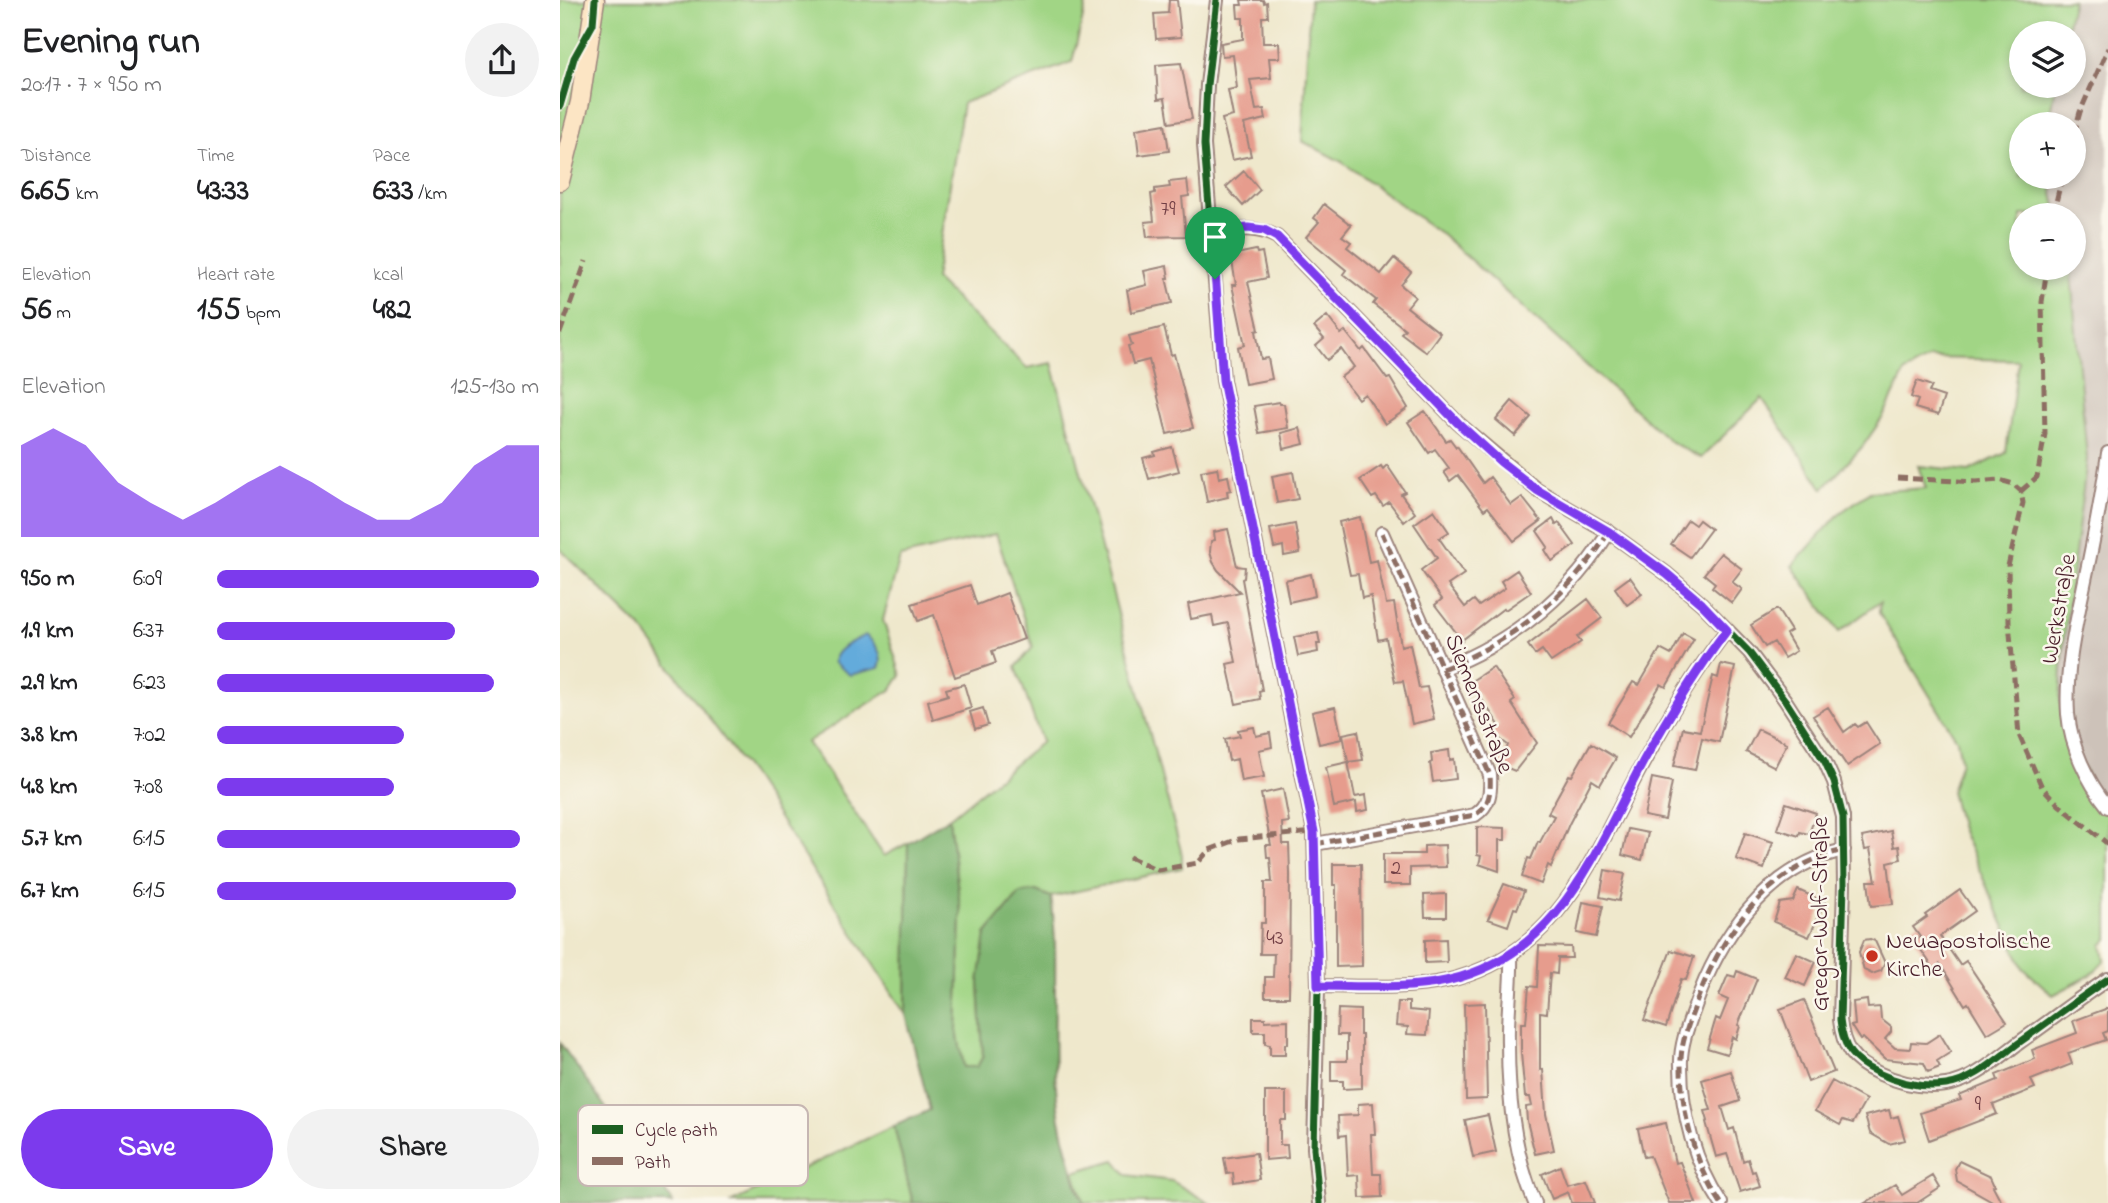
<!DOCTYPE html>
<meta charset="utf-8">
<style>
body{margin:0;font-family:"Indie Flower",sans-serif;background:#f2f2f2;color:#202124;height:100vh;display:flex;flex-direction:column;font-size:26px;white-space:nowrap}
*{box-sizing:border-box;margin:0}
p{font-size:23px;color:#757577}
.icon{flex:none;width:38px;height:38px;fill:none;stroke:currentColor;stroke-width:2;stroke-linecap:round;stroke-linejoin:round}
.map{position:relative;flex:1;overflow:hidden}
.sheet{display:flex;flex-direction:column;background:#fff;width:560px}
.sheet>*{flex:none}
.controls{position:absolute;left:1449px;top:21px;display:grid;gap:14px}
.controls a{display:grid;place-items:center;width:77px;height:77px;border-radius:50%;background:#fff;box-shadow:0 4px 10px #0003;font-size:35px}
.pin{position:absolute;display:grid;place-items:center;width:60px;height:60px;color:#fff;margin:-72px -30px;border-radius:50% 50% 50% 0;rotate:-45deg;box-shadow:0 0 7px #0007}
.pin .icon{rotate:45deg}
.round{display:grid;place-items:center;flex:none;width:74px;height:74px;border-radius:37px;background:#f2f2f2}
.headline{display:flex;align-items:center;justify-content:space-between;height:119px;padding:0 21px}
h1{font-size:38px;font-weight:700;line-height:52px}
.metrics{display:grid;grid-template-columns:repeat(3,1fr);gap:10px;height:119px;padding:7px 21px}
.metrics div{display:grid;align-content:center}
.metrics b{font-size:30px;font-weight:700}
.metrics small{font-size:19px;font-weight:400}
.metrics p{font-size:19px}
.chart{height:196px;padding:14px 21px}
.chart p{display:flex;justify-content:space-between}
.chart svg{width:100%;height:126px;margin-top:7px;fill:#7c3aed;opacity:.7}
.cta{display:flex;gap:14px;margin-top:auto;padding:14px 21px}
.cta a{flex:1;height:80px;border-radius:42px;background:#7c3aed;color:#fff;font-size:28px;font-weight:700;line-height:80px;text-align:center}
.cta a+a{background:#f2f2f2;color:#202124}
ul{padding:0 21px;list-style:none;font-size:23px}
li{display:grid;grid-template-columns:112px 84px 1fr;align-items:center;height:52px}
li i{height:18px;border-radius:9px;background:#7c3aed}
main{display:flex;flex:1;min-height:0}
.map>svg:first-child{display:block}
</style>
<main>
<section class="sheet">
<div class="headline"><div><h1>Evening run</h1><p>20:17 · 7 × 950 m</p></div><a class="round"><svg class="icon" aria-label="share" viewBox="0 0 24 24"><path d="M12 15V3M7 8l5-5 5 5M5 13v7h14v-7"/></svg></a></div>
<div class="metrics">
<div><p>Distance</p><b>6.65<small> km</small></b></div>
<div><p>Time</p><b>43:33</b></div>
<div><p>Pace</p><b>6:33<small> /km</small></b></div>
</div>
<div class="metrics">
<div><p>Elevation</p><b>56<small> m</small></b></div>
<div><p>Heart rate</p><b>155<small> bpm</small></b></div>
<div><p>kcal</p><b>482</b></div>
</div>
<div class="chart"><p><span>Elevation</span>125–130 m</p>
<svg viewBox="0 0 160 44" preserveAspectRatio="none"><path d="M0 44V12L10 6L20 12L30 25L40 32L50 38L60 32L70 25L80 19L90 25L100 32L110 38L120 38L130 32L140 19L150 12L160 12V44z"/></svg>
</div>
<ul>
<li><b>950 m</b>6:09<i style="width:100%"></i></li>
<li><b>1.9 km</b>6:37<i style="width:74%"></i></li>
<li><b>2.9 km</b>6:23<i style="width:86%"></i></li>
<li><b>3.8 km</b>7:02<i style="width:58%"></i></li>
<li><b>4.8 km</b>7:08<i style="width:55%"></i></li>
<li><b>5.7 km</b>6:15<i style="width:94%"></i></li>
<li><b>6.7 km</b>6:15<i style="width:93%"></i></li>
</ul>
<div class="cta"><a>Save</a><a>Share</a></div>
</section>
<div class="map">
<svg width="1548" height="1203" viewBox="0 0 1548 1203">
<rect width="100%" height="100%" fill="#fbf7ec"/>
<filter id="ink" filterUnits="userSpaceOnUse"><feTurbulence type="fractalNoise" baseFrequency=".0143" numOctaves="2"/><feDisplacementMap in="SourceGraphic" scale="14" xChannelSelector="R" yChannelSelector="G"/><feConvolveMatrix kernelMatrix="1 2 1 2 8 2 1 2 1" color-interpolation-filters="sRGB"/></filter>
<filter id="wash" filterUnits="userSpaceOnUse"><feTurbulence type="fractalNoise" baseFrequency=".00686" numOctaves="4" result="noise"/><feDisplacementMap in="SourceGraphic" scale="28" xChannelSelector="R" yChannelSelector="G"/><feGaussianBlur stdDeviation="1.57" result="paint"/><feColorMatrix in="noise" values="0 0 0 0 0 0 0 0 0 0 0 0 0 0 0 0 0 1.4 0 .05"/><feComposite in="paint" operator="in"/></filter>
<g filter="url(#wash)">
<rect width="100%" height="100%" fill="#efe8cc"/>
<path fill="#cdc2b9" d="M1513,0H1548V813L1507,738L1500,700L1516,352L1510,268H1514V215H1498L1489,177H1514V124H1488L1495,86H1514V33H1505Z"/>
<path fill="#a1d585" stroke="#767a58" stroke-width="2" d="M0,0H527L512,62L403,103L375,279L467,368L492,363L622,855V868L491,897L476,891L419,982L423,1056L417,1067H404L397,1031L401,915L389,818L482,742L456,667L473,647L436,534L340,557L323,620L341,675L332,689L247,742L324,856L348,843L346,1015L192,776L81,628L0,549Z
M750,0H1513L1505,33H1461V86H1495L1488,124H1461V177H1489L1498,215H1461V268H1510L1511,274L1527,459L1504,639L1500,700L1507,738L1548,813V939L1542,945L1545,960L1531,975L1493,995L1463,968L1401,829L1391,792L1401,761L1397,740L1319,613L1320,602L1279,632L1232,566L1280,513L1310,492L1366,488L1358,466L1409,471L1446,453L1458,360L1370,358L1345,372L1323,417L1302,447L1263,489L1202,398L1141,458L1111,442L884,236L782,162L742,141Z
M334,1126L353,1203H170Z
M555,1160L567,1175L612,1181L649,1203H524L514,1172Z"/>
<path fill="#80b672" stroke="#656a4e" stroke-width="2" d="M389,818L401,915L397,1031L404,1067H417L423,1056L419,982L426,934L460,893L476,891L491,897C501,966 489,1037 498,1107C501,1134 512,1163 518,1190L524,1203H353L334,1126L370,1110L346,1015L348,843Z
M0,1043L113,1203H0Z"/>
<path fill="#64abdb" stroke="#576583" stroke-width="2" d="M305,635C315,642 325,656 319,668L290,675L273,662C276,647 293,642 305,635Z"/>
<g id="blocks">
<path fill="#e69c8d" d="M609,0H617L621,37L596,39L594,14L608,13Z
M681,0H703L704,3L707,2L708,17H702L703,43H719L720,58H709L711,78L690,80L696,110L704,109L706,119L684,124L691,156L672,160L662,119L673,116L668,90L677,88L673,55L662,56L661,43L683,39V18H678L677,5H682Z
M621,63L632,119L609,123L605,98L598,99L596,65Z
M605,124L609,151L579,155L576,129Z
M684,171L700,190L683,206L666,187Z
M627,180L629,196L622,197L626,236L587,237L585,222L594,221L591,194L595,193V189L610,187L609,182Z
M764,204L791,225L782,236L791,242L787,247L821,274L834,258L851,272L841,285L855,297L847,307L880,333L866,352L841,333L845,329L813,304L816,300L783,274L786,270L746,237L759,222L754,218Z
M696,250L697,253L702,252L707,278L688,282L699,330L696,331L701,359L708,358L712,379L685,384L678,347L685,345L672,285H676L672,261H674L672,255Z
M607,266L609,278H606L612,303L571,312L567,290L587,285L584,271Z
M767,316L781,334L785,331L801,351L804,348L827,379L830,378L848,408L825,424L805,394L798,399L781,377L794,367L781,349L767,360L756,346L764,339L754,327Z
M604,327L611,355L614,354L633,428L607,434L589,360L573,364L568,346L572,345L569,336Z
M1357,381L1372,386L1369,392L1384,397L1378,415L1355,408L1358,400L1351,397Z
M952,401L971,417L955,436L936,420Z
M719,402L720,404H724L728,428L699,433L694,406Z
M865,411L886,441L890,439L896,447L897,446L923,483L930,477L951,505L962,497L981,521L954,541L928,507L924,510L898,475L890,481L884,472L889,468L875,449L869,453L848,422Z
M740,428L744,444L724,449L721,433Z
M612,447L619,471L589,479L583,458L595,455L594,452Z
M827,465L845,492L841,494L855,513L844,522L829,502L823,506L816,496L812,498L800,480L821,466L823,469Z
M657,468L659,478L668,476L671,490L667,491L668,497L647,502L641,471Z
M733,472L738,499L717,503L712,476Z
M874,510L889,532L879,538L904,574L888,585L905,607L914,600L919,606L945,588L941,581L957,570L971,592L945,610L944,608L902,640L875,605L882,599L861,570L877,558L854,524Z
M800,517L809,562L817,560L826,604L834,603L841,646L850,644L859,688L867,687L874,719L852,724L843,681L835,682L826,638L818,640L811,596L802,598L798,574L790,575L779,522Z
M993,519L996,525L999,523L1015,545L992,561L985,550L988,547L977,531Z
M1128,520L1135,525L1139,520L1151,529L1130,557L1111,544Z
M735,524L740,553L724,556L723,546L714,548L710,529Z
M668,529L677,566L685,567L684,578L682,579L702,690L699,691L700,699L676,704L667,664L676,662L668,623L654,626L652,615L631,619L628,604L680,592L658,570L653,562L650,552L651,541L655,540L654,532Z
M1161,553L1182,569L1172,582L1182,589L1172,603L1152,587L1155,583L1144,574Z
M751,574L755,596L729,602L725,580Z
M1070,577L1082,594L1067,605L1055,588Z
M410,585L417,605L447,593L464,639L432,651L436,663L395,677L374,615L358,621L352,604Z
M1028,599L1042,618L1017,637L1021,642L991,662L982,650L975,655L968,645Z
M1217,609L1231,631L1226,634L1236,651L1224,658L1214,642L1205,647L1191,625Z
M758,633L760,644H757L758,652L738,656L734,637Z
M1123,633L1134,639L1106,687L1101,684L1069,737L1048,723L1073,682L1079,685L1100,649L1111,655Z
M1161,664L1175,667L1159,742L1142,738L1135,770L1114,766L1123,728L1140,731L1153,676L1158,678Z
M933,667L955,700L951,703L977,743L955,771L940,765L948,745L929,731L939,725L910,682Z
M404,684L411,708L373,720L368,701L388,695L386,689Z
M775,707L782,739L759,744L752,712Z
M1268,707L1284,732L1295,724L1298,727L1306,722L1320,744L1287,766L1253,716Z
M423,708L428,725L415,729L410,712Z
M694,727L696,736L710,733L712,747L699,750L704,777L681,781L677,759L669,761L665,739L680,736L678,730Z
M1198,729L1227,743L1215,767L1186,752Z
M798,731L803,760L788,762L783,734Z
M1031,743L1056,758L1040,785L1032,780L1009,824L991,867L988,865L981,884L962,877L968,858L971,859L978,842H980L994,816L988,813L1009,775L1012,776Z
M889,750L890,760L894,759L896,779L873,782L870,763L872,762L871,753Z
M788,762L795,797L806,795L808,810L797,812L796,802L774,807L766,767Z
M1092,778L1112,782L1105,820L1084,816Z
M723,789L729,822L722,823L723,844H729L730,874L729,997H705V977H713L714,954H700L701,923H705V882H712L710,857H707L706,845H711L701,794Z
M1226,803L1256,813L1249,834L1240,832L1239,836L1217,829Z
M917,827L945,828V840H939V871L919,864L921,856L917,855Z
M1068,829L1088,833L1082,860L1062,855Z
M1331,831L1334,847L1339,846L1341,859L1328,862L1333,904L1311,906L1308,881H1316L1310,849L1305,850L1302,837Z
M1185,833L1213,842L1204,869L1176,859Z
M885,845L886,867L850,868V885H823V854H864V846Z
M773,864H801L802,966L776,967V885H773Z
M1045,870L1065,874L1059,901L1040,897Z
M944,884L964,891L957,909L954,908L948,926L928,919Z
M1238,890L1265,902L1249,937L1214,922L1220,903L1233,901Z
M1400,890L1415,911L1380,936L1400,965L1406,961L1447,1022L1427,1034L1408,1003L1405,1005L1380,964L1374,969L1355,941L1360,937L1353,927L1367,917L1365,915Z
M886,894V917H865L864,895Z
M1023,902L1043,906L1036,937L1017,933Z
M886,939L887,962L865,963V940Z
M1310,939L1315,941L1325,963L1321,971L1312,974L1304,970L1299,952L1304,940Z
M979,946L1011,947L1012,958H998L997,974L990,973L987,1013L980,1012V1070L983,1069L986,1114L994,1150L975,1154L967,1121L966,1107L972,1106L970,1097H965L961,1053V1023H966L969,986L977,987Z
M1111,950L1134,957L1126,980L1121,979L1106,1027L1084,1020Z
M1236,953L1256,962L1245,986L1225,977Z
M1177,971L1197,979L1178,1025L1180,1026L1176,1039L1172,1037L1167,1054L1147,1048L1156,1018L1160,1020L1168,1000L1159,996L1168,975L1175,977Z
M1244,1000L1274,1072L1248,1082L1220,1009Z
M1307,1000L1308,1008L1320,1007L1321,1019L1331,1027V1032L1325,1039L1335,1048L1350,1049L1351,1042L1366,1043L1380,1034L1391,1052L1377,1061L1380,1067L1368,1072L1364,1063L1325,1059L1303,1038L1300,1040L1291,1026L1295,1025L1293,1002Z
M838,1002H849V1010L869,1012L867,1035L847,1034L848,1027L836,1026Z
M925,1003L927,1099L906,1100L904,1004Z
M1548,1008V1031L1543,1033L1546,1040L1508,1053L1512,1064L1471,1080L1475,1088L1433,1105L1437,1114L1369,1140L1360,1113L1401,1100L1399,1096L1438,1080L1436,1075L1475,1059L1472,1050L1517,1033L1513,1021Z
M778,1009L800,1010V1035H802V1088L783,1089V1081H771V1061H787V1035H777Z
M693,1018H705V1021L728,1020V1044H725V1055H710V1045L705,1044V1032H693Z
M1171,1071L1180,1101L1162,1107L1169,1130L1174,1128L1183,1161L1188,1159L1192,1172L1195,1171L1200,1186L1180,1192L1167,1154L1156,1157L1146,1122L1148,1121L1145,1111L1151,1110L1142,1080Z
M1272,1081L1306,1100L1293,1123L1283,1120L1280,1125L1255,1111Z
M705,1092H726V1120H720V1145H727L728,1158L705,1160Z
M813,1103L815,1134H811L813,1174H821L822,1197L800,1198L799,1175L788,1176L786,1135L779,1136L778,1116L798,1115V1104Z
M1329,1110L1331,1118L1338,1116L1345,1140L1329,1144L1310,1133L1305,1116Z
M928,1115L936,1152L913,1157L905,1120Z
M1106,1123L1115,1163L1120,1162L1136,1203H1109L1090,1156L1084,1157L1078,1129Z
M696,1153L700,1180L674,1184L673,1173L667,1174L664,1158Z
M1399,1161L1431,1176L1435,1185L1433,1186L1442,1203H1436L1397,1181L1395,1169Z
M1000,1166L1007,1185L1026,1180L1035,1203H1012L1008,1192L992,1199L982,1174Z
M1373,1176L1380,1188L1357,1203H1305L1335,1185L1342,1195Z"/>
</g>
</g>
<g filter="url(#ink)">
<use href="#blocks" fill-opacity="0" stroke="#9c847c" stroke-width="2"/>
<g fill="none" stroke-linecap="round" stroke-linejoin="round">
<defs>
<path id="street" d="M657,0L647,85L644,145L663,380L754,832L758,986L754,1148L759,1203
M652,232C676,230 695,225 717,237L898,423L977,490L1049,532L1107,574L1142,604L1189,652L1225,700L1265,762L1274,782L1283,817L1284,885L1280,1020C1283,1048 1292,1061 1318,1073C1339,1083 1363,1088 1386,1085C1414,1081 1438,1058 1460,1042C1490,1021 1518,999 1548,979
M1548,453C1542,496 1534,538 1525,580C1516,624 1505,669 1508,714C1511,747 1527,781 1548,807
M882,669C952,642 1009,596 1049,532
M755,844L915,815C930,805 931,792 930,775L822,533
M951,956C952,985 947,1014 948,1043C948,1095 954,1155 975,1203
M758,986C799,986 845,990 886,981C1000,955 1032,857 1082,765C1107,718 1135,672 1167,630
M1161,1203C1135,1164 1121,1113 1121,1066C1120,1047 1127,1028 1134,1009C1158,939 1206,867 1284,850"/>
<path id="secondary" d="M0,181L20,102L35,0"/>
</defs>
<use href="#street" stroke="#9c847c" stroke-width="16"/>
<use href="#secondary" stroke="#9c847c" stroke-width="21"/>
<use href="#street" stroke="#fff" stroke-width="12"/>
<use href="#secondary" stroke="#fce5c4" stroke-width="18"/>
<path stroke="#8d6e63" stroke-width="5" stroke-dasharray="10 5" stroke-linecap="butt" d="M1514,134L1520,112L1548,48
M1493,215L1502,177
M0,333L26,261
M1337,478L1416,482L1440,480L1453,484L1461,491L1463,503L1448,566L1449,622L1459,735L1482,787L1499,805L1548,844
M1461,491L1477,477L1485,434L1482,302L1487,268
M882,669C952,642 1009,596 1049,532
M755,844L915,815C930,805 931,792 930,775L822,533
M569,857L598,870L638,863L649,850L679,839L754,832
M1161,1203C1135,1164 1121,1113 1121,1066C1120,1047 1127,1028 1134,1009C1158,939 1206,867 1284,850"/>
<defs>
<path id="cycleway" d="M657,0L647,85L644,145L663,380L754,832L758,986L754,1148L759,1203
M0,106L14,58L33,24L35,0
M652,232C676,230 695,225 717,237L898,423L977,490L1049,532L1107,574L1142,604L1189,652L1225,700L1265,762L1274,782L1283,817L1284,885L1280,1020C1283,1048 1292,1061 1318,1073C1339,1083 1363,1088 1386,1085C1414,1081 1438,1058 1460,1042C1490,1021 1518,999 1548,979"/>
</defs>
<use href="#cycleway" stroke="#fbf7ec" stroke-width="11"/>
<use href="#cycleway" stroke="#1b5e20" stroke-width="7"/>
</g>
</g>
<g fill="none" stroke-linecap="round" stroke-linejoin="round" filter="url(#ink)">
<defs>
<path id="route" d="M688,228L704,230L717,237L898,423L941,462L977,490L1049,532L1107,574L1142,604L1167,630C1136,671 1109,715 1084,760C1034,853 1001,955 886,981C845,990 799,986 758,986L754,832L663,380L652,232Z"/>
</defs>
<use href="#route" stroke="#fff" stroke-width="14"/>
<use href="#route" stroke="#7c3aed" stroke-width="9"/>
</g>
<circle fill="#c8321e" stroke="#fbf7ec" stroke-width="2.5" cx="1312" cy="956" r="7"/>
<g text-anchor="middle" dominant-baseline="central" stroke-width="5" stroke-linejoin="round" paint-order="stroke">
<g font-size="21" fill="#713e44">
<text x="608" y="210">79</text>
<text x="836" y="869">2</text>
<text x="715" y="939">43</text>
<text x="1418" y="1105">9</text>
</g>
<g font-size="24" fill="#4a1f2b" stroke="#fbf7ec">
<text transform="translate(1500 609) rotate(-80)">Werkstraße</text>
<text transform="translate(918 704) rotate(68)">Siemensstraße</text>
<text transform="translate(1261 914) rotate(-90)">Gregor-Wolf-Straße</text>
</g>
<g font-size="24" fill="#4a1f2b" stroke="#fbf7ec" text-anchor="start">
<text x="1326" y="942">Neuapostolische<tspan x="1326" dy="28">Kirche</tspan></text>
</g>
</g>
<rect x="18" y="1105" width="230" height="81" rx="10" fill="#fbf7ec" stroke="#c6b6b2" stroke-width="2"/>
<rect x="32" y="1125" width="31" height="9" fill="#1b5e20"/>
<rect x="32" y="1157" width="31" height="8" fill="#8d6e63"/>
<g font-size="19" fill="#4a1f2b">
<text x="75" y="1136">Cycle path</text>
<text x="75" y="1168">Path</text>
</g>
</svg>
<div class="controls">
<a><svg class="icon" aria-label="layers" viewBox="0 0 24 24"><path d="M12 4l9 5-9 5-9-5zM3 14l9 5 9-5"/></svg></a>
<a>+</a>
<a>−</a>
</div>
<div class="pin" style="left:655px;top:279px;background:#1e9e55"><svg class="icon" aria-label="arrive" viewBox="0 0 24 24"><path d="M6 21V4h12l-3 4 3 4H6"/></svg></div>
</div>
</main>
